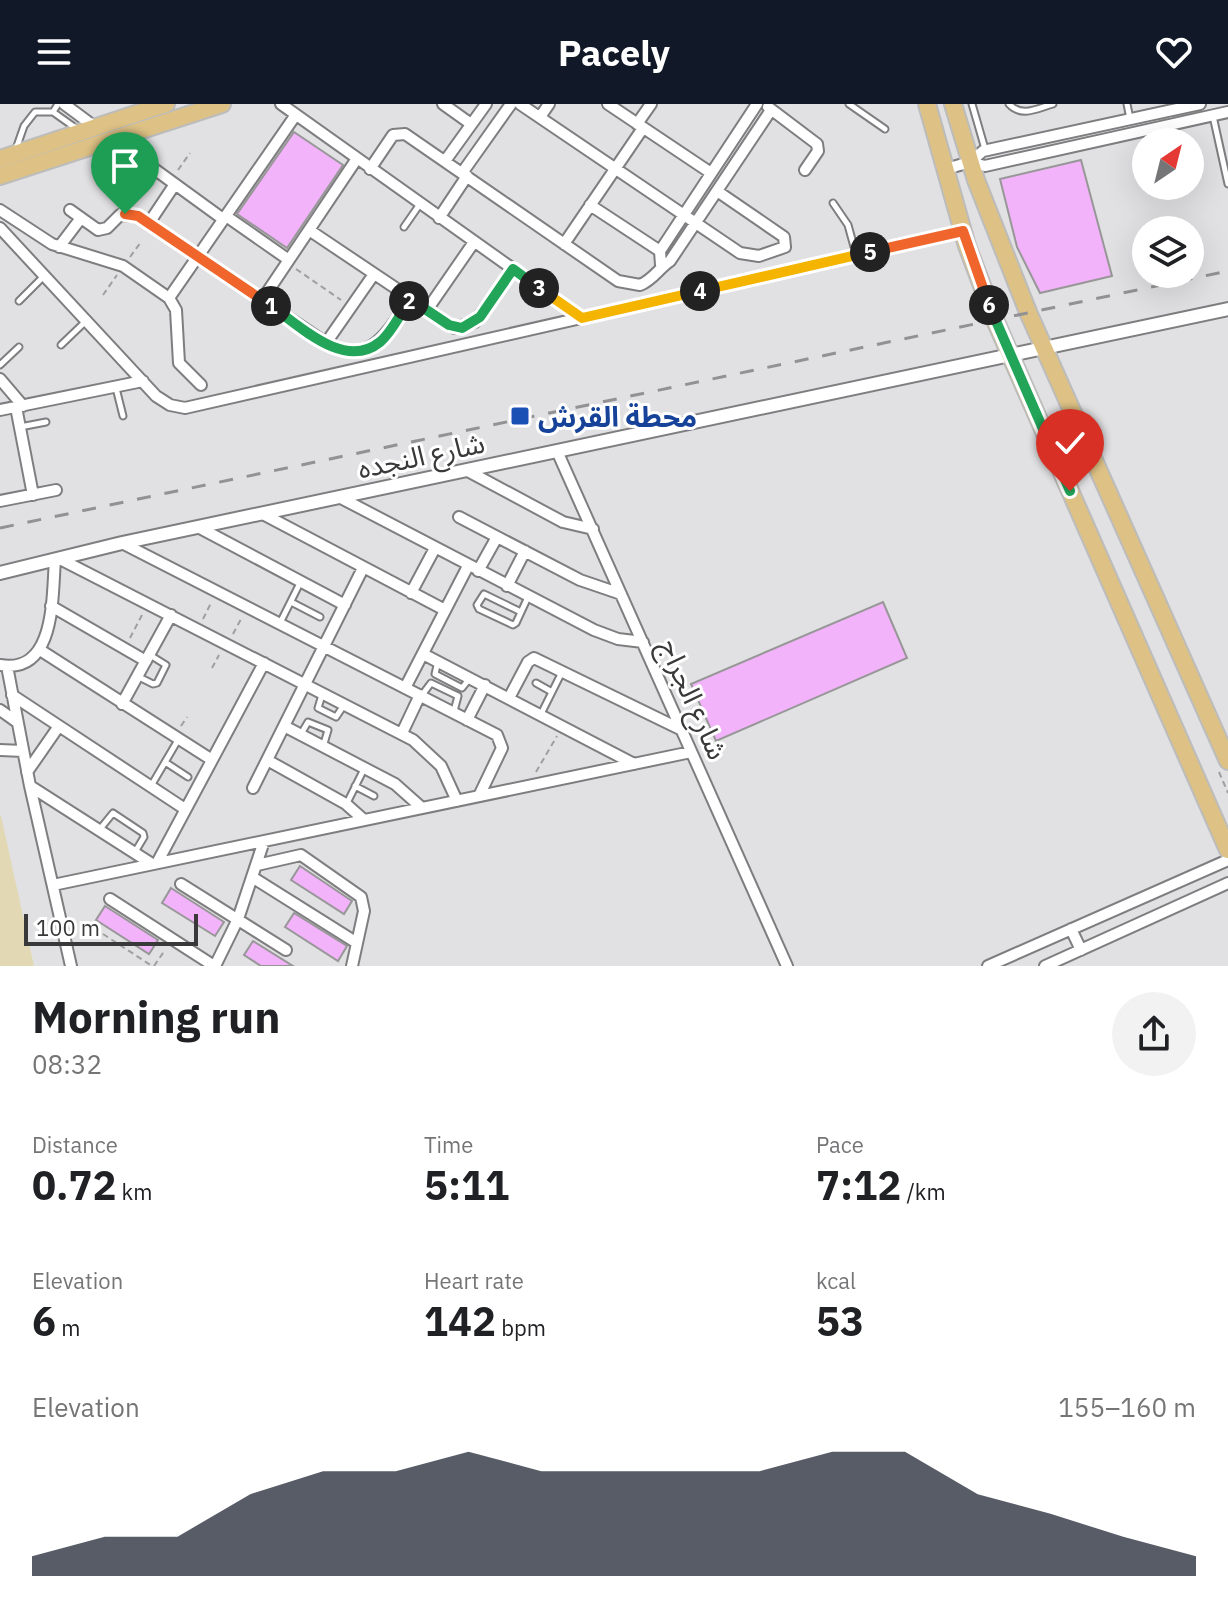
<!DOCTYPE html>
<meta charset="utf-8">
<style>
body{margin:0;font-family:"IBM Plex Sans","Noto Sans Arabic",sans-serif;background:#f2f2f2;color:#202124;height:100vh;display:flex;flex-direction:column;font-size:30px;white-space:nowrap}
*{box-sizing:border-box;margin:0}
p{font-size:26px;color:#757577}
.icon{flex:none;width:44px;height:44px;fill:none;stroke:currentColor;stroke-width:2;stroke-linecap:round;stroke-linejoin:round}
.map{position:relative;height:862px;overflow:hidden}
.side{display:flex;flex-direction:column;background:#fff;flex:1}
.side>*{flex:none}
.needle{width:52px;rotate:35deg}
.tools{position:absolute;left:1132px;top:24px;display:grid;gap:16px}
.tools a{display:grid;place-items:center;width:72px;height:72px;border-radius:50%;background:#fff;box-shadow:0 8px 32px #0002;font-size:40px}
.scale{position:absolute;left:24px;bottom:20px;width:174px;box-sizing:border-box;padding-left:8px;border:4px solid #39393a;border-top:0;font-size:22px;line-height:28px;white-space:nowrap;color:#39393a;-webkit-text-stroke:6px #fff;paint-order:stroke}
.pin{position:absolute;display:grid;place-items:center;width:68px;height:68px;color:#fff;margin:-82px -34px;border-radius:50% 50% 50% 0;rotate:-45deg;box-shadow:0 0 8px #0007}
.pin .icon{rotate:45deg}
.km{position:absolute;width:40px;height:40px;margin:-20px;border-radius:50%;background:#222;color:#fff;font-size:22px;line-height:40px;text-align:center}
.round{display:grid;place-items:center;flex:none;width:84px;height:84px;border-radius:42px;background:#f2f2f2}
.summary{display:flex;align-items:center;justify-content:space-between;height:136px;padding:0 32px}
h1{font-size:44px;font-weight:800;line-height:60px}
.metrics{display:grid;grid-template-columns:repeat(3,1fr);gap:12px;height:136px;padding:8px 32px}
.metrics div{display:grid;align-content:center}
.metrics b{font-size:40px;font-weight:800}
.metrics small{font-size:22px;font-weight:400}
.metrics p{font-size:22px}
.chart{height:224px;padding:16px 32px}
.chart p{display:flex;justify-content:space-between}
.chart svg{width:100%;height:144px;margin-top:8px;fill:#111827;opacity:.7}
header{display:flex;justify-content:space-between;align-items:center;height:104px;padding:0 32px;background:#111827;color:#fff;font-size:36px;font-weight:800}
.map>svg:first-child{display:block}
</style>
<header><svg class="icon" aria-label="menu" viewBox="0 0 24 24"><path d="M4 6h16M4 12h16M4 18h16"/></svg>Pacely<svg class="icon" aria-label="heart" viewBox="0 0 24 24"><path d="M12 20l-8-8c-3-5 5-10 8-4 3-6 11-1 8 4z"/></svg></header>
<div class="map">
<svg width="1228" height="862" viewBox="0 0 1228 862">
<rect width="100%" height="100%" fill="#e1e1e3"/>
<path fill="#e2d8b3" d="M0,711L1,712L34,862H0Z"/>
<path fill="#f3b3fb" stroke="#989798" stroke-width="2" d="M294,28L343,61L287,144L237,110Z
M1081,56L1112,172L1040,189L1017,143L1000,75Z
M883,498L907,554L716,637L691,580Z
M300,762L352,797L344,810L291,776Z
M171,784L224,818L215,832L162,799Z
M105,802L158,836L149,850L96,816Z
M294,809L347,842L338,857L285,823Z
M253,837L293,862H261L244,851Z"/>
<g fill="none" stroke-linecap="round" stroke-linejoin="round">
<defs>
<path id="service" d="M849,0L885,25
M972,0L985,45
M1009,0C1022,14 1038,4 1053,0
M1127,0L1130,15
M53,8L58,0
M1213,12L1228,80
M16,45L24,22L35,8H53L77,25
M833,99L848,121L856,150
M404,123L420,100
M19,197L44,172
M61,241L86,217
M0,261L19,243
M116,284L123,312
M20,323L46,318
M291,498L320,513
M521,508L484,490L477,501L479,505L513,521L516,519L528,493
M280,519L300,479
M438,557L435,570L462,584L470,574
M137,572L153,580L157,579L166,561L150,551
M536,579L552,588
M322,591L318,604L336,613L344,601
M422,591L431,579L458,592L454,607
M541,610L562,568
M301,630L308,618L328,626L323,643
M165,658L188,673
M151,682L178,636
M355,682L374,692
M347,699L364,665
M100,725L113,709L143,729L144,733L135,748"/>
<path id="minor" d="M64,0L95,23
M281,0L582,214
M443,0L471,20
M520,0L740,149L759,152L785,143L784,133L717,87
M608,0L711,69
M768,3L817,40L818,47L805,66
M540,13L549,0
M637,20L651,0
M113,35L223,115
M445,57L486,0
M970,58L983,47L1200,0
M370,65L393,31L405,30L618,177L640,181C653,176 659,164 670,157L771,6
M946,65L970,58L985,62L1228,8
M462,69L511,0
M590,101L660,147
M0,106L52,140L123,162L169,194L176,206L179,259L201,281
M70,106L98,126L107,124L120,111L138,112L326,239C370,264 388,227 410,195
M226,112L289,156
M439,114L467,72
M149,119L175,80
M0,124L156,292L170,301L185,304L963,127
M309,126L455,224L475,218L513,165
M564,140L643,24
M59,143L81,114
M661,161L660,147L757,0
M169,194L295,12
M262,196L356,56
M427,206L474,138
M326,239L374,170
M0,275L23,302
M16,303L33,391
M0,306L143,277
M557,347L787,862
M466,366L563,418L593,425
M339,393L594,526L618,535L643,538
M0,397L56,386
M261,409L445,506
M459,413L580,476L621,490
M198,423L345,501
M122,439L497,631L502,644L479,692
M60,455L413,636L441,662L457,697
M478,467L497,433
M507,482L525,447
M411,489L435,444
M51,502L146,557
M40,546L212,656
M423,550L634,660
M0,561C56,571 52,492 55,456
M7,562L30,682L71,862
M405,584L468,462
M12,591L185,705
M509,594L528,558L534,554L682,626
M122,600L171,511
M0,606L17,618
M467,616L485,581
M284,622L395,680L422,704
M402,629L420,591
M0,646L23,647
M267,656L346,700L364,716
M27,668L59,622
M30,682L152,760
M253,684L363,464
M157,759L264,559
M257,761L301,751L361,793L364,807L352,862
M252,773L357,839
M181,780L286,846
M53,781L691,648
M110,795L214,862
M1071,825L1081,846
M215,862L238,815L264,737
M988,862L1228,756
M1045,862L1228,779"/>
<path id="tertiary" d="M0,469L122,439L1228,205"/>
<path id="primary" d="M927,0L967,142L995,216L1228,746
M953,0L976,76L1028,208L1228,657
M0,55L166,0
M0,72L222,0"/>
</defs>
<use href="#service" stroke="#7e7e80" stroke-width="9"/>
<use href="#minor" stroke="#7e7e80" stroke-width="14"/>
<use href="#tertiary" stroke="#7e7e80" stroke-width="16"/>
<use href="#primary" stroke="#bcbcbc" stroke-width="20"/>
<path stroke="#9f9fa1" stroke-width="2" stroke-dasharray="6 4" stroke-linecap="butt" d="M178,66L190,49
M130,153L141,138
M296,165L341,196
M103,191L117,171
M203,515L211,499
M233,530L241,515
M130,534L142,511
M212,564L219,551
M181,622L187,613
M536,668L557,632
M1219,668L1228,689
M103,830L152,862
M154,862L165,846"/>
<use href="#service" stroke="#fff" stroke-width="5"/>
<use href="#minor" stroke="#fff" stroke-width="10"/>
<use href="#tertiary" stroke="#fff" stroke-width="12"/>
<use href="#primary" stroke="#dec285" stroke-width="16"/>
<path stroke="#929294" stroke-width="3" stroke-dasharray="14 14" stroke-linecap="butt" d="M0,424L1228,167"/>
</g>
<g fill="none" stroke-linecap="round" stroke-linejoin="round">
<defs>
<path id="split-1" d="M125,110L138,112L271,202"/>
<path id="split-2" d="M271,202C299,221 344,267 380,238C392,228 400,210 409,197"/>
<path id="split-3" d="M409,197L410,195L449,221L462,224L480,213L513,165L539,184"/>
<path id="split-4" d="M539,184L582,214L700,187"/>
<path id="split-5" d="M700,187L870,148"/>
<path id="split-6" d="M870,148L963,127L989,201"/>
<path id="split-7" d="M989,201L1070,387"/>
</defs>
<use href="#split-1" stroke="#fff" stroke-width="16"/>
<use href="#split-2" stroke="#fff" stroke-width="16"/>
<use href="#split-3" stroke="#fff" stroke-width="16"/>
<use href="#split-4" stroke="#fff" stroke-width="16"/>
<use href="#split-5" stroke="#fff" stroke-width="16"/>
<use href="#split-6" stroke="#fff" stroke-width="16"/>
<use href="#split-7" stroke="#fff" stroke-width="16"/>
<use href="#split-1" stroke="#f0652b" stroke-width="10"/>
<use href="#split-2" stroke="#22a559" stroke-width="10"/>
<use href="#split-3" stroke="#22a559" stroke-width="10"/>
<use href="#split-4" stroke="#f5b400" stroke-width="10"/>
<use href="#split-5" stroke="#f5b400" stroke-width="10"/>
<use href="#split-6" stroke="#f0652b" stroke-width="10"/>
<use href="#split-7" stroke="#22a559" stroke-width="10"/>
</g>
<rect fill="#1a4fb4" stroke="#fff" stroke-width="3" x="510" y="302" width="20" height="20" rx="4"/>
<g text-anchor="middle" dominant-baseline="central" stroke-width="6" stroke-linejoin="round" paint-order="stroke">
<g font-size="28" font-weight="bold" fill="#164399" stroke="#fff" text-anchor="start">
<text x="538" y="312">محطة القرش</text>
</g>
<g font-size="28" fill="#39393a" stroke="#fff">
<text transform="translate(421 351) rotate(-12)">شارع النجده</text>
<text transform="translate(694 595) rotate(66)">شارع الجراج</text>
</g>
</g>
</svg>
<div class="tools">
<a><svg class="needle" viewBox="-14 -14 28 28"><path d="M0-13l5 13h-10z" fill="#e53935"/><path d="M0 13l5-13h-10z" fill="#757577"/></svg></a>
<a><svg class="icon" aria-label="layers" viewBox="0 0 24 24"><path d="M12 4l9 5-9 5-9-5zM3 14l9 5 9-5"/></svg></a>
</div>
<div class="scale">100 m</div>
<div class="pin" style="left:125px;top:110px;background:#1e9e55"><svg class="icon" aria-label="arrive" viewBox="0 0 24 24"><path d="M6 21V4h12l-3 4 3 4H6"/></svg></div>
<div class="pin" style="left:1070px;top:387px;background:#d93025"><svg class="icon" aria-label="check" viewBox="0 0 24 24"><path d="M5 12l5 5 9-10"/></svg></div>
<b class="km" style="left:271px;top:202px">1</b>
<b class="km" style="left:409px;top:197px">2</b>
<b class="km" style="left:539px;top:184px">3</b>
<b class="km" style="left:700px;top:187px">4</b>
<b class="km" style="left:870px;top:148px">5</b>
<b class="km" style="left:989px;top:201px">6</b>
</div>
<section class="side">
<div class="summary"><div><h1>Morning run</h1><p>08:32</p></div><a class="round"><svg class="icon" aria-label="share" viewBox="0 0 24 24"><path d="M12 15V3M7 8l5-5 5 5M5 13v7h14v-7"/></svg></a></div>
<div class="metrics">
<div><p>Distance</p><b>0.72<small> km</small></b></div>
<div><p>Time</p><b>5:11</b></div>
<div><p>Pace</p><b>7:12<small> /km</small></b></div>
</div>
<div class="metrics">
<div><p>Elevation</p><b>6<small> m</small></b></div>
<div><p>Heart rate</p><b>142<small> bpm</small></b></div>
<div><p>kcal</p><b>53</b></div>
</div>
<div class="chart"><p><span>Elevation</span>155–160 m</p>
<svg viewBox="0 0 160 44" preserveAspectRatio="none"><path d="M0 44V38L10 32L20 32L30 19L40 12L50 12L60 6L70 12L80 12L90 12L100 12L110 6L120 6L130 19L140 25L150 32L160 38V44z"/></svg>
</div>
</section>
